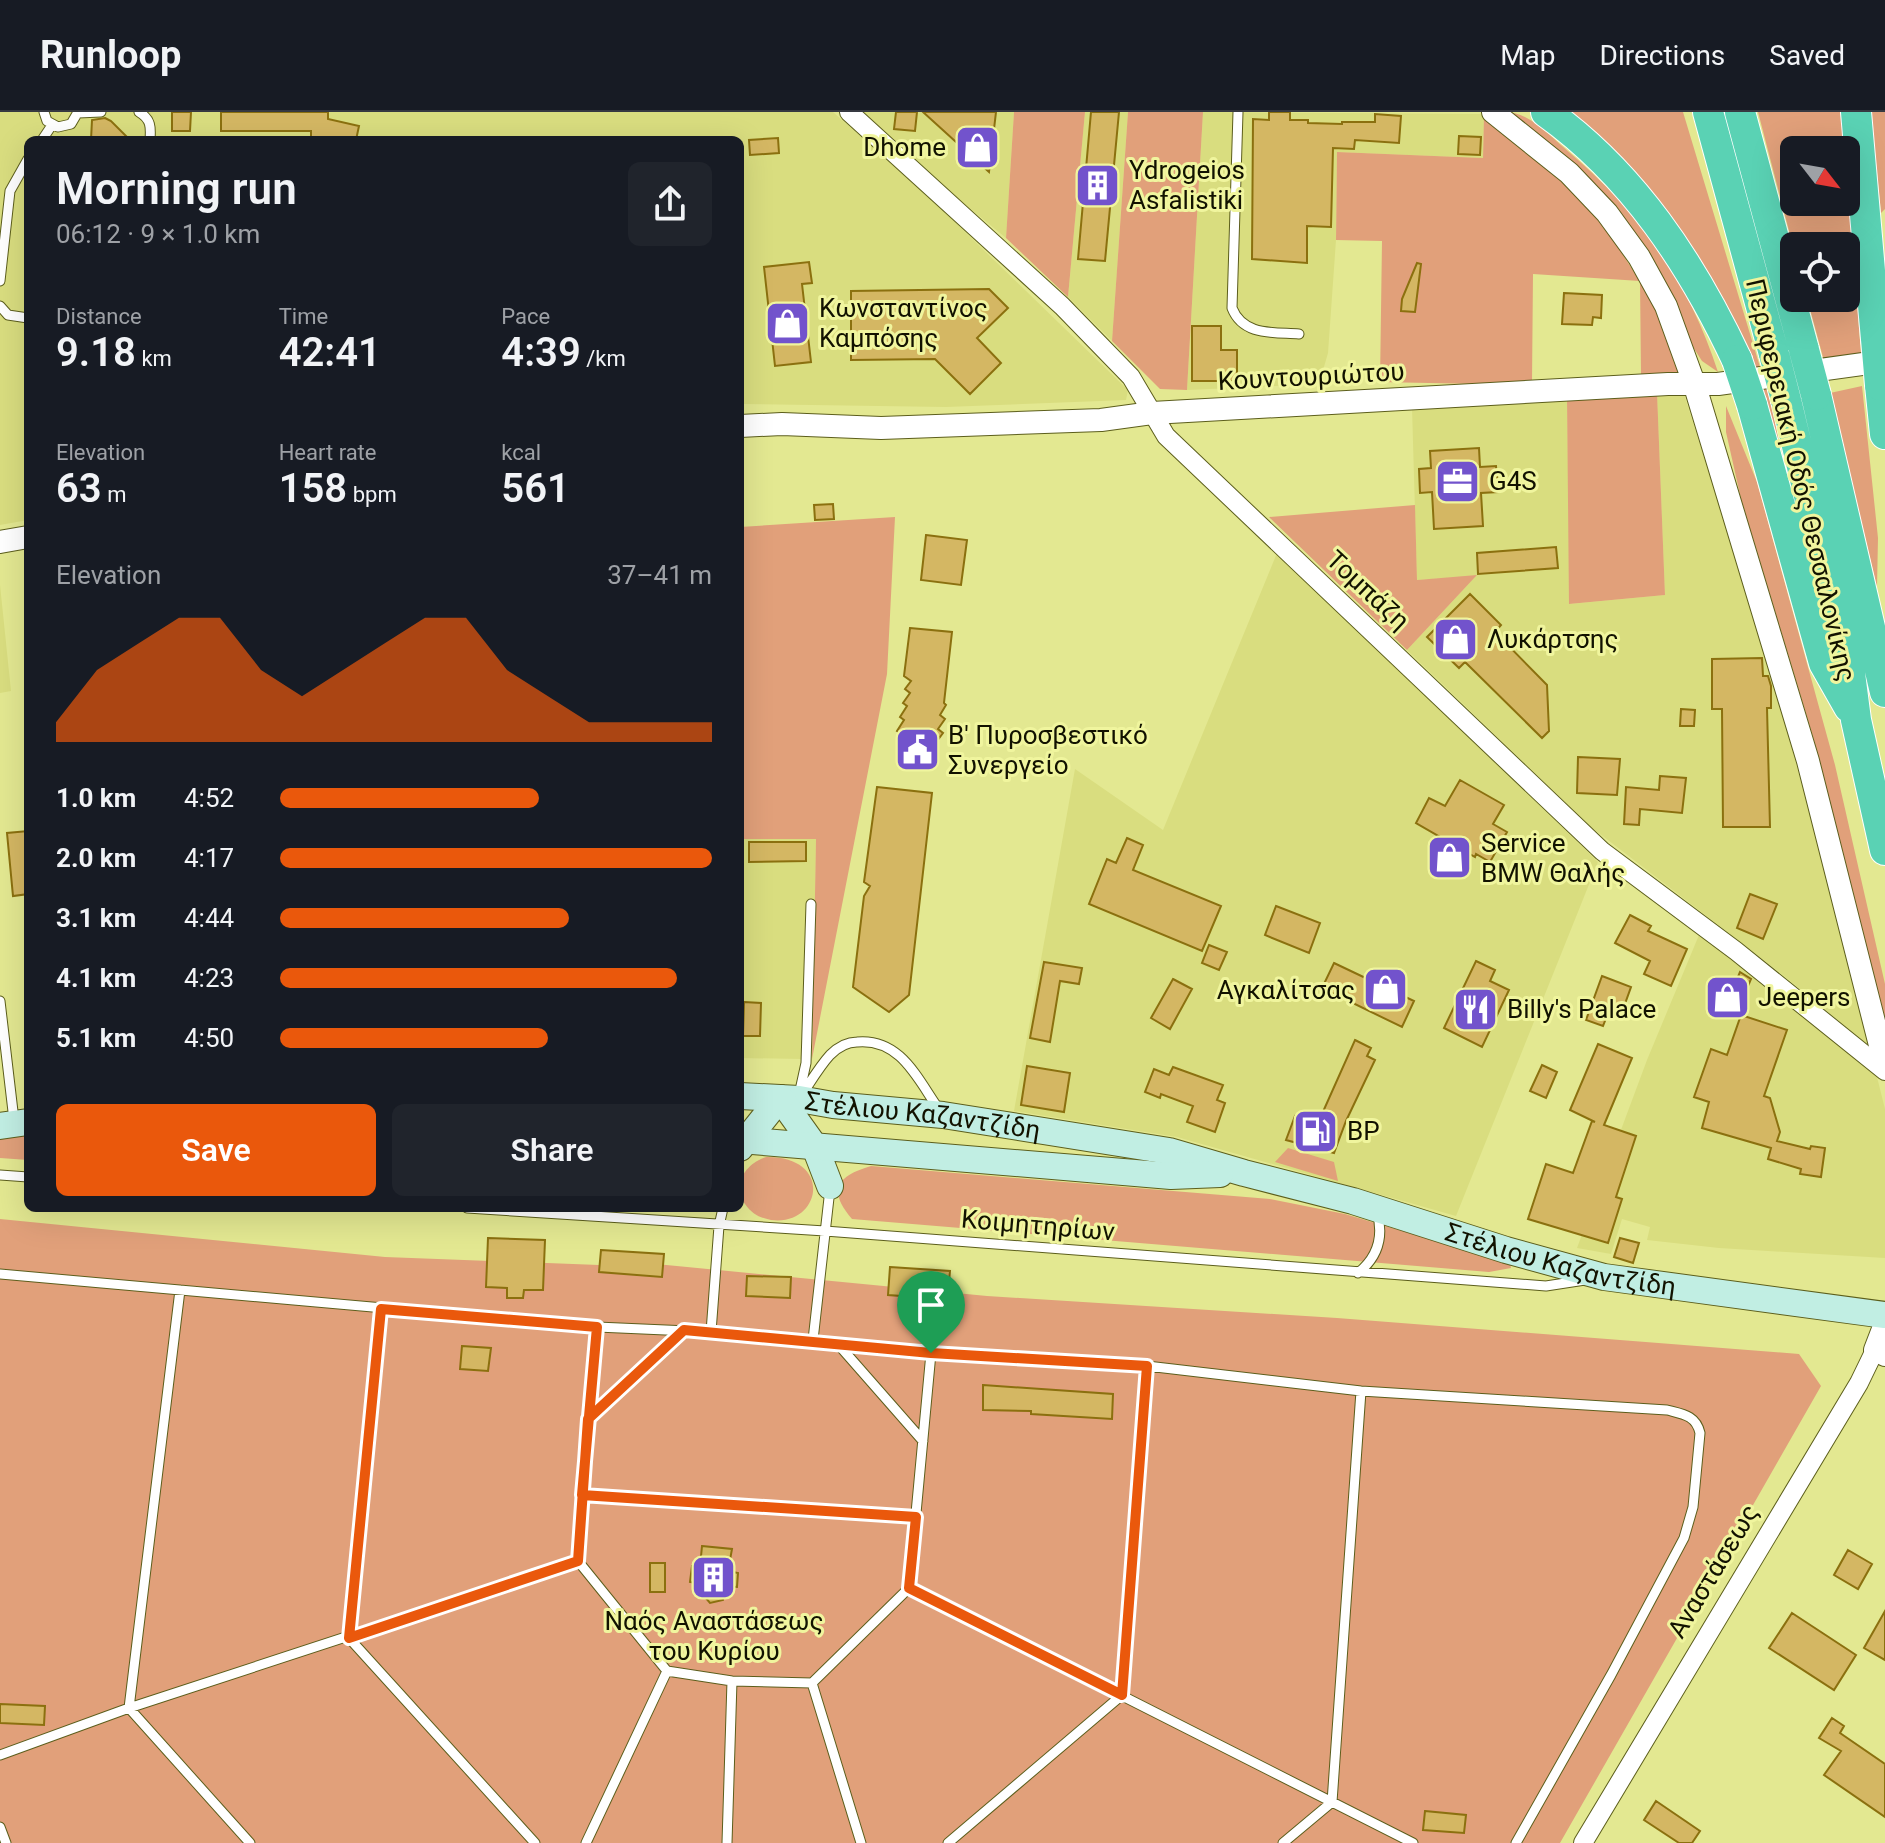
<!DOCTYPE html>
<meta charset="utf-8">
<style>
body{margin:0;font-family:Roboto,sans-serif;background:#20242c;color:#f1f3f6;height:100vh;display:flex;flex-direction:column;font-size:30px;white-space:nowrap}
*{box-sizing:border-box;margin:0}
p{font-size:26px;color:#9ea1a6}
.icon{flex:none;width:44px;height:44px;fill:none;stroke:currentColor;stroke-width:2;stroke-linecap:round;stroke-linejoin:round}
.map{position:relative;flex:1;overflow:hidden}
.side{position:absolute;left:24px;top:24px;width:720px;height:1076px;display:flex;flex-direction:column;background:#171b24;border-radius:12px;box-shadow:0 8px 32px #0002}
.side>*{flex:none}
.needle{width:52px;rotate:121deg}
.buttons{position:absolute;left:1780px;top:24px;display:grid;gap:16px}
.buttons a{display:grid;place-items:center;width:80px;height:80px;border-radius:12px;background:#171b24;box-shadow:0 8px 32px #0002;font-size:40px}
.pin{position:absolute;display:grid;place-items:center;width:68px;height:68px;color:#fff;margin:-82px -34px;border-radius:50% 50% 50% 0;rotate:-45deg;box-shadow:0 0 8px #0007}
.pin .icon{rotate:45deg}
.round{display:grid;place-items:center;flex:none;width:84px;height:84px;border-radius:12px;background:#20242c}
.summary{display:flex;align-items:center;justify-content:space-between;height:136px;padding:0 32px}
h1{font-size:44px;font-weight:600;line-height:60px}
.metrics{display:grid;grid-template-columns:repeat(3,1fr);gap:12px;height:136px;padding:8px 32px}
.metrics div{display:grid;align-content:center}
.metrics b{font-size:40px;font-weight:600}
.metrics small{font-size:22px;font-weight:400}
.metrics p{font-size:22px}
.chart{height:224px;padding:16px 32px}
.chart p{display:flex;justify-content:space-between}
.chart svg{width:100%;height:144px;margin-top:8px;fill:#ea580c;opacity:.7}
.button{display:flex;gap:16px;margin-top:auto;padding:16px 32px}
.button a{flex:1;height:92px;border-radius:12px;background:#ea580c;color:#fff;font-size:32px;font-weight:600;line-height:92px;text-align:center}
.button a+a{background:#20242c;color:#f1f3f6}
ul{padding:0 32px;list-style:none;font-size:26px}
li{display:grid;grid-template-columns:128px 96px 1fr;align-items:center;height:60px}
li i{height:20px;border-radius:10px;background:#ea580c}
header{display:flex;align-items:center;gap:48px;box-sizing:border-box;height:112px;padding:0 40px;background:#171b24;border-bottom:2px solid #363941}
header strong{font-size:38px}
nav{display:flex;gap:44px;margin-inline-start:auto;font-size:28px}
.map>svg:first-child{display:block}
</style>
<header>
<strong>Runloop</strong>
<nav><a>Map</a><a>Directions</a><a>Saved</a></nav>
</header>
<div class="map">
<svg width="1885" height="1731" viewBox="0 0 1885 1731">
<rect width="100%" height="100%" fill="#e3e891"/>
<path fill="#d9dd7f" d="M0,0H833L928,84L1128,278L1126,288L946,295L743,292L740,255V28H642V26L601,28H28V408L0,413Z
M860,0H1014L1006,126L922,57Z
M1085,0H1128L1112,229L1068,185Z
M1203,0L1484,2L1483,46L1337,40L1336,128L1328,241L1319,272L1187,278Z
M1683,279L1767,544L1873,937L1778,859L1591,715L1407,538L1476,464L1417,468L1412,295L1567,286L1570,492L1665,483L1657,280Z
M1277,441L1598,750L1456,1104L1177,1025L1014,999L1075,657L1163,718Z
M0,473L11,579L0,581Z
M816,726L815,793L806,792L802,947L740,946V727Z
M1699,823L1875,957L1885,997V1146L1719,1136L1647,1128L1650,1115L1622,1107L1611,1142L1577,1136L1647,948Z"/>
<path fill="#e1a07a" d="M1014,0H1085L1068,185L1006,126Z
M1128,0H1203L1187,278L1160,277L1112,229Z
M1505,0C1527,0 1545,19 1561,33C1639,99 1686,163 1718,260L1702,249L1693,235L1672,183Z
M1569,0H1683L1773,298L1783,354L1670,103C1640,65 1607,32 1569,0Z
M1758,0H1841L1845,38H1794V90H1846V53L1861,241L1824,249L1807,186H1846V134H1794V138Z
M1871,0H1885V97L1881,101Z
M1484,2L1552,55L1609,121L1652,188L1680,261L1641,263L1640,169L1533,162L1532,270L1478,272L1380,270L1382,129L1336,128L1337,40L1483,46Z
M1862,274L1878,426L1877,475L1830,281Z
M1657,280L1665,483L1569,492L1567,286Z
M1726,294L1757,370L1835,653L1885,872V915L1813,625L1741,387L1726,320Z
M1415,393L1417,468L1477,463L1407,538L1269,405Z
M895,405L887,562L812,947L816,727H740V415Z
M28,1023V1048L0,1046V1027Z
M1288,1036L1334,1050L1338,1069L1275,1050Z
M766,1045C835,1044 821,1115 771,1108C760,1106 752,1102 745,1092C731,1073 746,1051 766,1045Z
M871,1054L1270,1087L1345,1102L1510,1151L1511,1156L1489,1160L852,1107C827,1078 837,1064 871,1054Z
M0,1107L385,1145L599,1153L656,1152L987,1184L1337,1206L1799,1242L1821,1274L1560,1731H0Z"/>
<path fill="#d4b763" stroke="#8b700f" stroke-width="2" d="M172,0H191L190,19H172Z
M221,0H328V7L359,14L356,28H311V19H221Z
M896,0H917L915,19L894,17Z
M923,0H996L989,60Z
M1091,0H1119L1105,149L1078,147Z
M1269,0H1290V8H1308V11L1342,12V10H1375V2L1401,4L1399,31L1355,28L1354,37L1333,36L1331,115L1307,114V151L1252,147L1253,7L1269,8Z
M105,6L111,9L130,28H91L92,8Z
M1459,24L1481,25L1480,43L1458,42Z
M778,26L779,41L750,43L749,28Z
M809,150L812,171L802,172L811,250L775,254L764,155Z
M1417,151L1421,152L1415,200L1401,199L1402,187Z
M989,177L1008,196L977,226L1001,251L970,282L935,247L851,248V179Z
M1564,181L1602,183L1601,206L1593,205L1592,213L1562,212Z
M1192,214H1221V238H1237V269H1192Z
M1479,336L1480,355L1496,354L1498,380L1481,381L1483,414L1434,417L1432,380L1420,381L1419,357L1431,356L1430,339Z
M833,392L834,407L815,408L814,393Z
M926,423L967,428L961,473L921,468Z
M1556,435L1558,456L1478,462L1477,441Z
M1470,482L1501,513L1495,520L1547,573L1549,619L1542,626L1465,550L1459,556L1427,525Z
M910,516L952,520L944,591L946,593L940,603L945,607L938,617L943,621L928,641L897,619L904,608L900,605L907,594L903,591L910,581L905,577L911,569L904,564Z
M1762,546L1763,564H1768L1771,574V596H1767L1770,715H1723L1722,597H1712V547Z
M1681,597L1695,598L1694,614H1680Z
M1578,645L1620,647L1617,683L1577,681Z
M1660,664L1686,666L1682,701L1640,697L1639,713L1624,712L1626,675L1659,678Z
M1460,668L1504,693L1493,712L1507,720L1490,750L1476,742L1475,745L1416,711L1429,686L1445,694Z
M877,675L932,681L909,883L889,900L853,875L864,784L870,774L864,770Z
M28,719V782L13,784L7,721Z
M1127,726L1143,733L1133,758L1221,794L1202,839L1089,792L1107,747L1116,751Z
M749,730H806V749L749,750Z
M1750,782L1777,792L1763,827L1737,816Z
M1276,794L1320,811L1309,841L1265,823Z
M1630,803L1651,814L1648,819L1687,837L1671,874L1644,862L1650,849L1615,831Z
M1209,833L1227,840L1219,858L1202,851Z
M1476,849L1495,858L1490,869L1509,878L1482,935L1444,916Z
M1044,850L1082,856L1079,872L1060,869L1050,930L1030,926Z
M1334,851L1414,889L1402,915L1322,876Z
M1740,860L1751,867L1739,896L1727,891Z
M1602,864L1631,875L1622,900L1610,896L1603,914L1586,908Z
M1173,867L1192,877L1170,917L1151,906Z
M744,890L761,891L760,924H743Z
M1741,903L1787,918L1764,984L1770,986L1780,1020L1777,1029L1810,1037L1811,1034L1825,1036L1821,1065L1800,1062L1801,1057L1768,1047L1771,1036L1702,1016L1709,990L1694,985L1711,937L1727,943Z
M1355,928L1371,936L1367,944L1375,948L1346,1009L1334,1041L1286,1028L1295,1004L1318,1011Z
M1598,932L1632,946L1604,1013L1636,1024L1616,1085L1622,1087L1608,1131L1528,1107L1546,1052L1573,1061L1592,1009L1595,1010L1570,998Z
M1542,953L1557,960L1546,986L1530,979Z
M1027,954L1070,961L1064,1000L1021,993Z
M1173,955L1223,973L1217,988L1225,991L1215,1020L1187,1010L1193,994L1161,982L1160,986L1145,980L1154,957L1169,963Z
M488,1126L545,1128L543,1178H524L523,1186H507V1176L486,1175Z
M1620,1126L1639,1131L1633,1151L1614,1145Z
M601,1138L664,1142L662,1165L599,1160Z
M890,1155L950,1159L948,1181L930,1180L928,1210L913,1209L915,1185L888,1183Z
M747,1164L791,1165L790,1186L746,1184Z
M462,1234L491,1236L488,1259L460,1257Z
M983,1273L1113,1282L1112,1307L1031,1302V1299L983,1298Z
M702,1434L732,1437L728,1459L738,1461L737,1475L725,1474L723,1488L710,1491L705,1485H700L702,1472L690,1470L692,1454L700,1455Z
M1848,1438L1872,1452L1858,1477L1834,1463Z
M650,1451H665V1480H650Z
M1885,1499V1548L1864,1536Z
M1792,1501L1856,1543L1834,1578L1769,1536Z
M0,1592L45,1594L44,1613L0,1611Z
M1832,1606L1844,1614L1840,1621L1885,1652V1705L1824,1663L1841,1639L1819,1626Z
M1656,1689L1700,1719L1692,1731H1679L1644,1708Z
M1425,1699L1466,1703L1464,1721L1423,1718Z"/>
<g fill="none" stroke-linecap="round" stroke-linejoin="round">
<defs>
<path id="service" d="M44,0L47,9L58,15L71,12L78,0
M139,0C151,7 151,15 150,28
M1238,0L1232,196C1243,224 1273,220 1299,222
M78,1L101,0
M42,28L52,13
M0,169L10,79L28,47
M0,194L8,203L28,206
M0,889L14,1008
M799,983L806,951L811,792
M801,984C810,971 819,955 830,943C837,936 847,930 857,930C900,926 917,966 938,996
M0,1063L28,1065
M467,1096L825,1119L1546,1174L1585,1168
M1358,1161C1378,1145 1384,1125 1377,1100
M0,1162L597,1215L711,1220L931,1241L1147,1254L1361,1279L1667,1298C1682,1302 1696,1303 1700,1321L1693,1395L1684,1426L1611,1563L1516,1731
M180,1178L129,1596L250,1731
M381,1197L349,1526L535,1731
M597,1215L578,1449L667,1559L732,1569L812,1571L909,1476L931,1241
M711,1220L719,1114L723,1096
M813,1228L830,1077
M837,1231L923,1329
M588,1307L684,1218
M582,1383L916,1405
M909,1476L1413,1731
M812,1571L861,1731
M0,1643L129,1596L578,1449
M0,1715L6,1731
M586,1731L667,1559
M727,1731L732,1569
M948,1731L1122,1583L1147,1254
M1283,1731L1332,1690L1361,1279"/>
<path id="minor" d="M849,0L1062,194L1131,265L1166,324L1602,739L1736,839L1885,959
M1583,1731L1859,1271L1875,1238"/>
<path id="tertiary" d="M1493,0L1569,61L1607,101L1639,145L1666,194L1694,271L1808,649L1885,953
M740,314L782,312L881,316L1101,308L1152,301L1668,272H1718L1885,249
M0,430L28,425
M1885,1212L1875,1238L1885,1243"/>
<g id="secondary">
<path id="s1" d="M740,984L799,987L833,993L943,1003L1169,1039L1244,1061L1353,1089L1506,1138L1604,1165L1885,1203"/>
<path d="M780,986L815,1035L830,1074"/>
<path d="M0,1014L28,1010"/>
<path d="M740,1028L1171,1064L1220,1062"/>
<path d="M740,1036L780,986"/>
</g>
<path id="trunk" d="M1546,0C1633,62 1692,152 1737,248
M1708,0L1774,242
M1740,0L1804,238
M1856,0L1876,227
M1880,273L1885,322
M1816,283L1885,580
M1786,288L1848,546L1856,608L1885,738
M1752,293L1824,551L1849,595"/>
</defs>
<use href="#service" stroke="#5c5e1c" stroke-width="11"/>
<use href="#minor" stroke="#5c5e1c" stroke-width="20"/>
<use href="#tertiary" stroke="#5c5e1c" stroke-width="24"/>
<use href="#secondary" stroke="#5c5e1c" stroke-width="28"/>
<use href="#trunk" stroke="#fff" stroke-width="32"/>
<use href="#service" stroke="#fff" stroke-width="9"/>
<use href="#minor" stroke="#fff" stroke-width="18"/>
<use href="#tertiary" stroke="#fff" stroke-width="22"/>
<use href="#secondary" stroke="#c1eee3" stroke-width="26"/>
<use href="#trunk" stroke="#5ad2b4" stroke-width="30"/>
<defs>
<path id="trunk-bridge" d="M1876,227L1880,273
M1804,238L1816,283
M1774,242L1786,288
M1737,248L1752,293"/>
</defs>
<use href="#trunk-bridge" stroke="#fff" stroke-width="32" stroke-linecap="butt"/>
<use href="#trunk-bridge" stroke="#5ad2b4" stroke-width="30"/>
</g>
<g fill="none" stroke-linecap="round" stroke-linejoin="round">
<defs>
<path id="route" d="M931,1241L684,1218L588,1307L578,1449L349,1526L381,1197L597,1215L582,1383L916,1405L909,1476L1122,1583L1147,1254L931,1241"/>
</defs>
<use href="#route" stroke="#fff" stroke-width="16"/>
<use href="#route" stroke="#ea580c" stroke-width="10"/>
</g>
<defs>
<symbol id="shop-square" viewBox="-11 -11 22 22"><rect x="-9" y="-9" width="18" height="18" rx="4" fill="#7253cc" stroke="#f0f59e"/><path d="M-5-2.5h2.3a2.7 3.5 0 0 1 5.4 0H5L5.5 6h-11ZM-1.5-2.5h3a1.5 2.3 0 0 0-3 0Z" fill="#fff"/></symbol>
<symbol id="building-square" viewBox="-11 -11 22 22"><rect x="-9" y="-9" width="18" height="18" rx="4" fill="#7253cc" stroke="#f0f59e"/><path d="M-4-6H4V6H1V3H-1V6H-4ZM-2.5-4.3h1.7v1.8h-1.7ZM.8-4.3h1.7v1.8H.8ZM-2.5-1h1.7V.8h-1.7ZM.8-1h1.7V.8H.8Z" fill="#fff"/></symbol>
<symbol id="office-square" viewBox="-11 -11 22 22"><rect x="-9" y="-9" width="18" height="18" rx="4" fill="#7253cc" stroke="#f0f59e"/><path d="M-6-3h4V-5.5h4V-3h4V5H-6ZM-1-4.5V-3h2v-1.5ZM-6 0V1H6V0Z" fill="#fff"/></symbol>
<symbol id="civic-square" viewBox="-11 -11 22 22"><rect x="-9" y="-9" width="18" height="18" rx="4" fill="#7253cc" stroke="#f0f59e"/><path d="M-.6-6.5H3V-4.5H.6V-3L4-1V1h2V6H-6V1h2V-1L-.6-3ZM-1.2 2.5V6h2.4V2.5Z" fill="#fff"/></symbol>
<symbol id="restaurant-square" viewBox="-11 -11 22 22"><rect x="-9" y="-9" width="18" height="18" rx="4" fill="#7253cc" stroke="#f0f59e"/><path d="M-5-6h1v4h1v-4h1v4h1v-4h1v5L-1.5 .5V6h-2V.5L-5-1ZM5-6V6H3V1.5H1.5Q1.5-4 5-6Z" fill="#fff"/></symbol>
<symbol id="fuel-square" viewBox="-11 -11 22 22"><rect x="-9" y="-9" width="18" height="18" rx="4" fill="#7253cc" stroke="#f0f59e"/><path d="M-5.5-6h7V0h2V4h1.3V-2.5L3-4.5l.8-.8L6-3V5H2.5V1h-1V6h-7ZM-4.2-4.7v3.2H.2V-4.7Z" fill="#fff"/></symbol>
</defs>
<g fill-rule="evenodd">
<use href="#shop-square" x="952" y="10" width="51" height="51"/>
<use href="#building-square" x="1072" y="48" width="51" height="51"/>
<use href="#shop-square" x="762" y="186" width="51" height="51"/>
<use href="#office-square" x="1432" y="344" width="51" height="51"/>
<use href="#shop-square" x="1430" y="502" width="51" height="51"/>
<use href="#civic-square" x="892" y="612" width="51" height="51"/>
<use href="#shop-square" x="1424" y="720" width="51" height="51"/>
<use href="#shop-square" x="1360" y="852" width="51" height="51"/>
<use href="#shop-square" x="1702" y="860" width="51" height="51"/>
<use href="#restaurant-square" x="1450" y="872" width="51" height="51"/>
<use href="#fuel-square" x="1290" y="994" width="51" height="51"/>
<use href="#building-square" x="688" y="1440" width="51" height="51"/>
</g>
<g text-anchor="middle" dominant-baseline="central" stroke-width="6" stroke-linejoin="round" paint-order="stroke">
<g font-size="26" fill="#121200" stroke="#f0f59e" text-anchor="start">
<text x="946" y="35" text-anchor="end">Dhome</text>
<text x="1129" y="58">Ydrogeios<tspan x="1129" dy="30">Asfalistiki</tspan></text>
<text x="819" y="196">Κωνσταντίνος<tspan x="819" dy="30">Καμπόσης</tspan></text>
<text x="1489" y="369">G4S</text>
<text x="1487" y="527">Λυκάρτσης</text>
<text x="948" y="623">Β' Πυροσβεστικό<tspan x="948" dy="30">Συνεργείο</tspan></text>
<text x="1481" y="731">Service<tspan x="1481" dy="30">BMW Θαλής</tspan></text>
<text x="1355" y="878" text-anchor="end">Αγκαλίτσας</text>
<text x="1758" y="885">Jeepers</text>
<text x="1507" y="897">Billy's Palace</text>
<text x="1347" y="1019">BP</text>
<text x="714" y="1509" text-anchor="middle">Ναός Αναστάσεως<tspan x="714" dy="30">του Κυρίου</tspan></text>
</g>
<g font-size="26" fill="#121200" stroke="#f0f59e">
<text transform="translate(1311 264) rotate(-3)">Κουντουριώτου</text>
<text transform="translate(1801 368) rotate(77)">Περιφερειακή Οδός Θεσσαλονίκης</text>
<text transform="translate(1368 478) rotate(43)">Τομπάζη</text>
<text stroke="none"><textPath href="#s1" startOffset="184">Στέλιου Καζαντζίδη</textPath></text>
<text transform="translate(1038 1113) rotate(5)">Κοιμητηρίων</text>
<text stroke="none"><textPath href="#s1" startOffset="840">Στέλιου Καζαντζίδη</textPath></text>
<text transform="translate(1713 1459) rotate(-59)">Αναστάσεως</text>
</g>
</g>
</svg>
<div class="buttons">
<a><svg class="needle" viewBox="-14 -14 28 28"><path d="M0-13l5 13h-10z" fill="#e53935"/><path d="M0 13l5-13h-10z" fill="#9ea1a6"/></svg></a>
<a><svg class="icon" aria-label="locate" viewBox="0 0 24 24"><circle cx="12" cy="12" r="6"/><path d="M12 2v4M12 18v4M2 12h4M18 12h4"/></svg></a>
</div>
<div class="pin" style="left:931px;top:1241px;background:#1e9e55"><svg class="icon" aria-label="arrive" viewBox="0 0 24 24"><path d="M6 21V4h12l-3 4 3 4H6"/></svg></div>
<section class="side">
<div class="summary"><div><h1>Morning run</h1><p>06:12 · 9 × 1.0 km</p></div><a class="round"><svg class="icon" aria-label="share" viewBox="0 0 24 24"><path d="M12 15V3M7 8l5-5 5 5M5 13v7h14v-7"/></svg></a></div>
<div class="metrics">
<div><p>Distance</p><b>9.18<small> km</small></b></div>
<div><p>Time</p><b>42:41</b></div>
<div><p>Pace</p><b>4:39<small> /km</small></b></div>
</div>
<div class="metrics">
<div><p>Elevation</p><b>63<small> m</small></b></div>
<div><p>Heart rate</p><b>158<small> bpm</small></b></div>
<div><p>kcal</p><b>561</b></div>
</div>
<div class="chart"><p><span>Elevation</span>37–41 m</p>
<svg viewBox="0 0 160 44" preserveAspectRatio="none"><path d="M0 44V38L10 22L20 14L30 6L40 6L50 22L60 30L70 22L80 14L90 6L100 6L110 22L120 30L130 38L140 38L150 38L160 38V44z"/></svg>
</div>
<ul>
<li><b>1.0 km</b>4:52<i style="width:60%"></i></li>
<li><b>2.0 km</b>4:17<i style="width:100%"></i></li>
<li><b>3.1 km</b>4:44<i style="width:67%"></i></li>
<li><b>4.1 km</b>4:23<i style="width:92%"></i></li>
<li><b>5.1 km</b>4:50<i style="width:62%"></i></li>
</ul>
<div class="button"><a>Save</a><a>Share</a></div>
</section>
</div>
